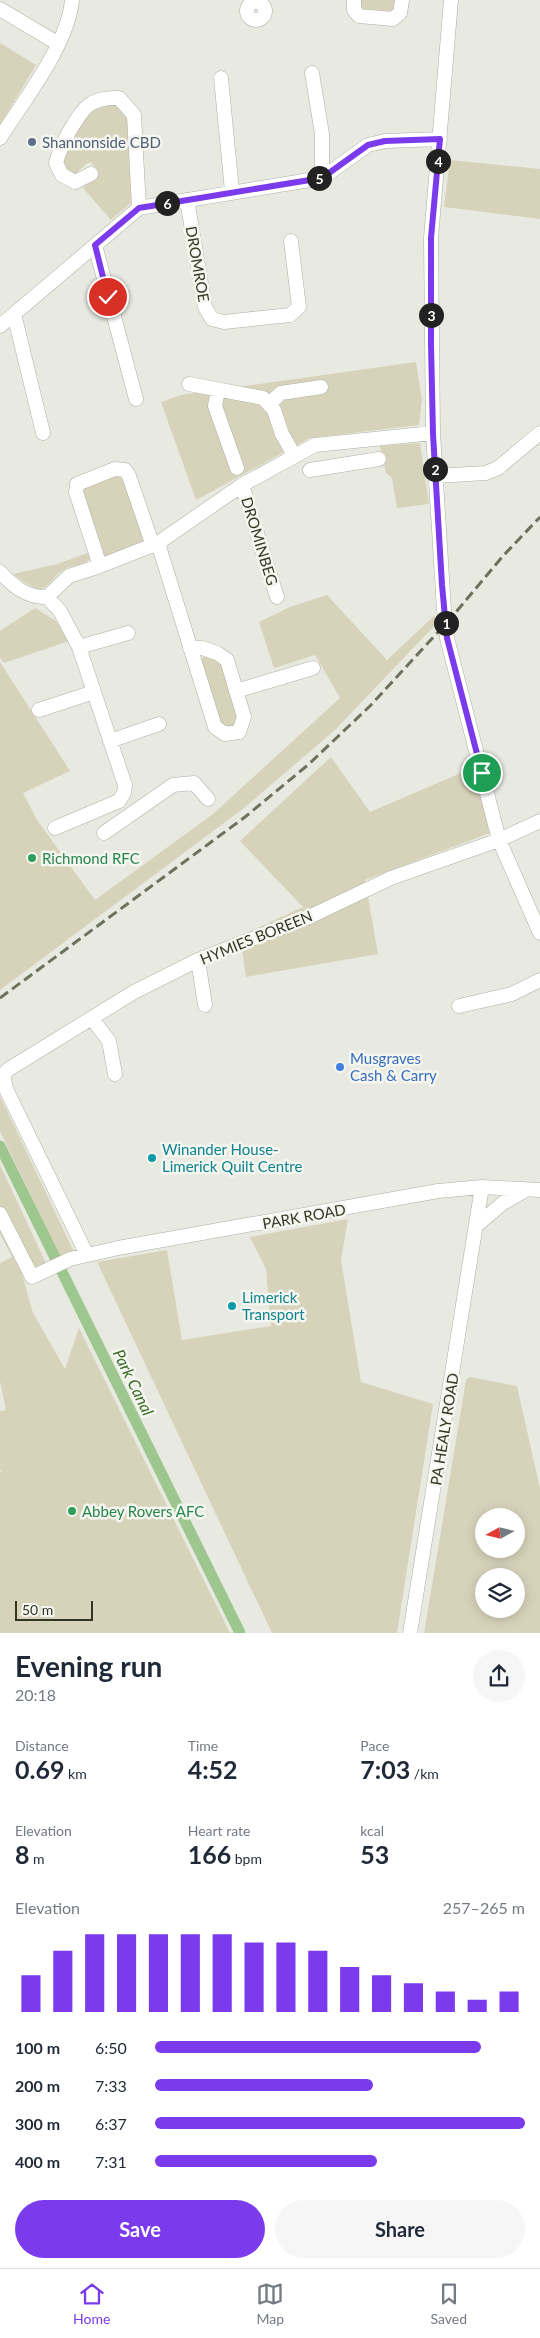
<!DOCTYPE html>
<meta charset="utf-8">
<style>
body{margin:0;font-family:Lato,sans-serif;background:#f6f6f7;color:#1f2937;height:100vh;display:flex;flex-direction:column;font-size:19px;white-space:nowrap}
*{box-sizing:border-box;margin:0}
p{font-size:16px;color:#747a83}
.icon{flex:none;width:28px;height:28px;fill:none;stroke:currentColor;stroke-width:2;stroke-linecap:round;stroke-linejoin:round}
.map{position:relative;height:1633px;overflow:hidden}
.sheet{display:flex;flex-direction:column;background:#fff;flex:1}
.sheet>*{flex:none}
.needle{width:32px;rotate:262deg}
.fabs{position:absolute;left:475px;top:1508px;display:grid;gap:10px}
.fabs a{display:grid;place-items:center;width:50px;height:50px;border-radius:50%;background:#fff;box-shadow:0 2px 12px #0003;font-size:25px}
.scale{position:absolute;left:15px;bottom:12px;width:78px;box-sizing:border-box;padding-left:5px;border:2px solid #313723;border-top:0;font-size:14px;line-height:18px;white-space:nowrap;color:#313723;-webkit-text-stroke:4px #f5f6f0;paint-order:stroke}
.pin{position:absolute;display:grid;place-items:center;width:42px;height:42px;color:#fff;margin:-21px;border:2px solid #fff;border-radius:50%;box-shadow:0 1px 5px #0007}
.km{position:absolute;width:25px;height:25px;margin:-12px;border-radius:50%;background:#222;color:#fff;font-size:14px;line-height:25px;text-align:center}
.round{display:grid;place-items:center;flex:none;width:52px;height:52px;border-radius:26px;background:#f6f6f7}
.summary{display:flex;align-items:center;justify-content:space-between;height:85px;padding:0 15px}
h1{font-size:28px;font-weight:700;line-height:38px}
.figures{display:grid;grid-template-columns:repeat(3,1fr);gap:8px;height:85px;padding:5px 15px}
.figures div{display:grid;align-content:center}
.figures b{font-size:25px;font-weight:700}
.figures small{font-size:14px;font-weight:400}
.figures p{font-size:14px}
.chart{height:140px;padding:10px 15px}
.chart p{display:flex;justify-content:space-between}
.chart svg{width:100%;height:90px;margin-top:5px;stroke:#7c3aed;stroke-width:6}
.primary-button{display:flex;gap:10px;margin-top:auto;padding:10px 15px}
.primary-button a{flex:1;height:58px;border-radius:30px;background:#7c3aed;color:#fff;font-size:20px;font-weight:700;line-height:58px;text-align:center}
.primary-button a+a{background:#f6f6f7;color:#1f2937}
ul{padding:0 15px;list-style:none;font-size:16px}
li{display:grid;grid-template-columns:80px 60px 1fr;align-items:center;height:38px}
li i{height:12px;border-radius:6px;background:#7c3aed}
.menu{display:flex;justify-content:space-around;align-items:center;height:70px;border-top:1px solid #e0e1e3;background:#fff;font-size:14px;color:#747a83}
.menu a{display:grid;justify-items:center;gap:2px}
.menu .current{color:#7c3aed}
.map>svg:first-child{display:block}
</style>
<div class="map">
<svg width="540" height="1633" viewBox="0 0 540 1633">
<rect width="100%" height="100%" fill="#e8e9e0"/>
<path fill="#d7d3bb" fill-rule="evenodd" d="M360,0H396L394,11L363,9Z
M0,43L36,65L0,125Z
M106,101L118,105L128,114L133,191L131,203L111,220L83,188L97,172L91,162C82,164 80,174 71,174C64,170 62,162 63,154L92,107Z
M450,160L540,169V219L444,207Z
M416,362L422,400L419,425L310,438L196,500L161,402L181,395Z
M420,443L429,504L397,508L392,478L386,473L380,446Z
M118,474L124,475L144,536L142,543L107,557L101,555L81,495L83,486Z
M88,553L91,558C83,567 74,564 65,569C55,574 50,586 39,590L22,581L13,574L57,564Z
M327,595L387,660L434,616L438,622L335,730L244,808L0,990V662L70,771L23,793L37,820L95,900L213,814L340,698L315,655L274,668L259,622L290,607Z
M35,608L56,621L69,641L4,663L0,658V631Z
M205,655L223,662L240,719L236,728L223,729L200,661Z
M331,757L370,812L475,767L490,833L365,880L378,954L246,977L240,936L303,907L240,841Z
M0,1096L74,1252L60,1257L0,1131Z
M0,1165L46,1263L23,1277L33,1313L65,1369L79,1328L230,1633H0V1473L2,1471L0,1470V1411L6,1410L0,1381V1263L12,1257L0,1234Z
M348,1219L341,1260L361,1382L433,1404L397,1633H272L97,1262L167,1250L182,1340L271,1326L266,1269L250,1237Z
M470,1377L517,1386L540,1489V1633H424L466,1380ZM484,1516H516V1549H484ZM484,1576H516V1609H484Z"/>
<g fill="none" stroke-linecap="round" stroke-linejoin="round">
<path stroke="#9dc78e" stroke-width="11" d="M0,1146L240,1633"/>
<defs>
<path id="minor" d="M354,0V10L359,16L393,19L400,13L402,0
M451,0L431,238L433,433L444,610L447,638L499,840L540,933
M247 11a9 9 0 1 1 18 0a9 9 0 1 1-18 0Z
M0,9L57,43
M312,73L322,134V178
M221,78L232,191
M0,138C24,100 68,45 72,0
M91,174L75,182L62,175L56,163C59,151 64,141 70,130C84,107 90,97 119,98L134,115L139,208
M187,200L205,307L212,319L224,322L290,315L299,307L291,241
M95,245L136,399
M14,314L43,433
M0,326L139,208L322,178L368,145L385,141L440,139
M189,384L263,398L274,410L282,434L294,455
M218,390L215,406L237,468
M270,403L281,393L321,387
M310,470L379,459
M436,476L486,473L498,468L540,433
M242,485L277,597
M158,543L215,727L225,734L239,732L244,717L227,660L217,653L202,648H190
M100,566L76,492L77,484L115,469L125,470L129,476L153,546
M0,572C13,586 27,598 47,597L69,576L100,566L158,543L242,485L315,445L433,433
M47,597L60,611L79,647L125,785L124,793L119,801L55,828
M79,647L128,633
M236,691L313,668
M39,710L94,692
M110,741L159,724
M104,833L173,785L194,783L208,799
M198,960L205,1005
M459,1006L512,994L540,980
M93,1020L109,1041L115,1074
M0,1214L32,1277L70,1259L118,1248L438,1191L482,1187L540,1190
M477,1225L503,1203L526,1190
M87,1255L6,1089L3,1075L9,1069L134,992L198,960L311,916L391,878L499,840L540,821
M410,1633L482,1187"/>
</defs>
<use href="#minor" stroke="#adb0a4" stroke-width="15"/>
<use href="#minor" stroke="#fff" stroke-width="14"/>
<path stroke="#6c735d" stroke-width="3" stroke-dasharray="10 5" stroke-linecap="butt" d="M0,998L245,817L309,764L370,706L451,618L503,556L540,517"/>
</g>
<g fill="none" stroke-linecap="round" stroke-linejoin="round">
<defs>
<path id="route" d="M108,297L95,245L139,208L322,178L368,145L385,141L440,139L431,238V345L433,434L442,585L447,638L482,773"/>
</defs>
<use href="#route" stroke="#fff" stroke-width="10"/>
<use href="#route" stroke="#7c3aed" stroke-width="6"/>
</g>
<circle fill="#5c6f8a" stroke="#f5f6f0" stroke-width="2" cx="32" cy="142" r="5"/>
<g fill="#2e9e5b" stroke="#f5f6f0" stroke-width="2">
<circle cx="32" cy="858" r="5"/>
<circle cx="72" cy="1511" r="5"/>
</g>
<circle fill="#3f7fe0" stroke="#f5f6f0" stroke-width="2" cx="340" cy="1067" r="5"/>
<g fill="#0f9aa8" stroke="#f5f6f0" stroke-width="2">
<circle cx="152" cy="1158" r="5"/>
<circle cx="232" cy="1306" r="5"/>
</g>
<g text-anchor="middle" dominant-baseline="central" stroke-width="5" stroke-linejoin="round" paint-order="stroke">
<g font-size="15" fill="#4e5e75" stroke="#f5f6f0" text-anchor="start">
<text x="42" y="142">Shannonside CBD</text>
</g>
<g font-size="15" fill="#313723" stroke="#f5f6f0">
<text transform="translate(198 264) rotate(80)">DROMROE</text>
<text transform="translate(260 541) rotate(73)">DROMINBEG</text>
<text transform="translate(256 937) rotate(-22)">HYMIES BOREEN</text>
<text transform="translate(304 1216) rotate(-10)">PARK ROAD</text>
<text transform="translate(444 1429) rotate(-81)">PA HEALY ROAD</text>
</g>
<g font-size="15" fill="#27864d" stroke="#f5f6f0" text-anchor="start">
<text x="42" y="858">Richmond RFC</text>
<text x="82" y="1511">Abbey Rovers AFC</text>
</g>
<g font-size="15" fill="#366cbe" stroke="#f5f6f0" text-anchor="start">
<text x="350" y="1058">Musgraves<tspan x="350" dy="17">Cash &amp; Carry</tspan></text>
</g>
<g font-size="15" fill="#0d838f" stroke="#f5f6f0" text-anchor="start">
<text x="162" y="1149">Winander House-<tspan x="162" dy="17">Limerick Quilt Centre</tspan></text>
<text x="242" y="1297">Limerick<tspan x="242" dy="17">Transport</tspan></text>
</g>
<g font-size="16" font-style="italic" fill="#366b25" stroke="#f5f6f0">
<text transform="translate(134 1382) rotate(64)">Park Canal</text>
</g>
</g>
</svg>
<div class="fabs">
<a><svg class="needle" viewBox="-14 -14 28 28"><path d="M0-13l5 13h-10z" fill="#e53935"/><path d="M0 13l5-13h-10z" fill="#747a83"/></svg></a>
<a><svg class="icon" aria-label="layers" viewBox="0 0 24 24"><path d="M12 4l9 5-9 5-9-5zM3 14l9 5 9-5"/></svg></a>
</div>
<div class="scale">50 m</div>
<div class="pin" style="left:482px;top:773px;background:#1e9e55"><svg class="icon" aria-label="arrive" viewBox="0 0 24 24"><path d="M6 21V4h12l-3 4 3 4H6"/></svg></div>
<div class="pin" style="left:108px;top:297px;background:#d93025"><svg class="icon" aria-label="check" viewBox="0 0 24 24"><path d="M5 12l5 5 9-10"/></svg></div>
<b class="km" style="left:446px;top:623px">1</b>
<b class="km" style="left:435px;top:469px">2</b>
<b class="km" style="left:431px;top:315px">3</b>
<b class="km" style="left:438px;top:161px">4</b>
<b class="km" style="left:319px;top:178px">5</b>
<b class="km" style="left:167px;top:203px">6</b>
</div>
<section class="sheet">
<div class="summary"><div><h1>Evening run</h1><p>20:18</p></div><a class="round"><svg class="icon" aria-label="share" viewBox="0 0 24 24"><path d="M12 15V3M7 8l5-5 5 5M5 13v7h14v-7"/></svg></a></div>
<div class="figures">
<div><p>Distance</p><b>0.69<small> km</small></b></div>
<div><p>Time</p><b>4:52</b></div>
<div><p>Pace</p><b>7:03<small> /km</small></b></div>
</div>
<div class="figures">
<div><p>Elevation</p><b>8<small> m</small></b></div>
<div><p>Heart rate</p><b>166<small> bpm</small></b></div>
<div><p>kcal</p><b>53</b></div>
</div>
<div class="chart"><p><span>Elevation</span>257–265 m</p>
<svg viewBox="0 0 160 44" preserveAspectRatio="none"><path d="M5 44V26M15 44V14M25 44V6M35 44V6M45 44V6M55 44V6M65 44V6M75 44V10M85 44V10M95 44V14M105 44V22M115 44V26M125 44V30M135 44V34M145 44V38M155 44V34"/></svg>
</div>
<ul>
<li><b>100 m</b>6:50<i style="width:88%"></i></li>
<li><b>200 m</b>7:33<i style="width:59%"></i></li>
<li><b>300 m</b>6:37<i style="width:100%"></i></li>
<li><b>400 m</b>7:31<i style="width:60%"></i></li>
</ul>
<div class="primary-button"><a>Save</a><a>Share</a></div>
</section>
<nav class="menu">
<a class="current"><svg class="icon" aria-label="home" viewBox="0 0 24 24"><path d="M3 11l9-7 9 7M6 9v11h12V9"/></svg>Home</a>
<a><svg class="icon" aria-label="map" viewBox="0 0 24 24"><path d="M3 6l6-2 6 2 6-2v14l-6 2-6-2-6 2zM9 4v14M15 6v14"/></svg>Map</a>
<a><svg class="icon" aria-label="saved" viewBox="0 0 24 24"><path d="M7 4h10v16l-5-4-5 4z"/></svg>Saved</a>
</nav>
